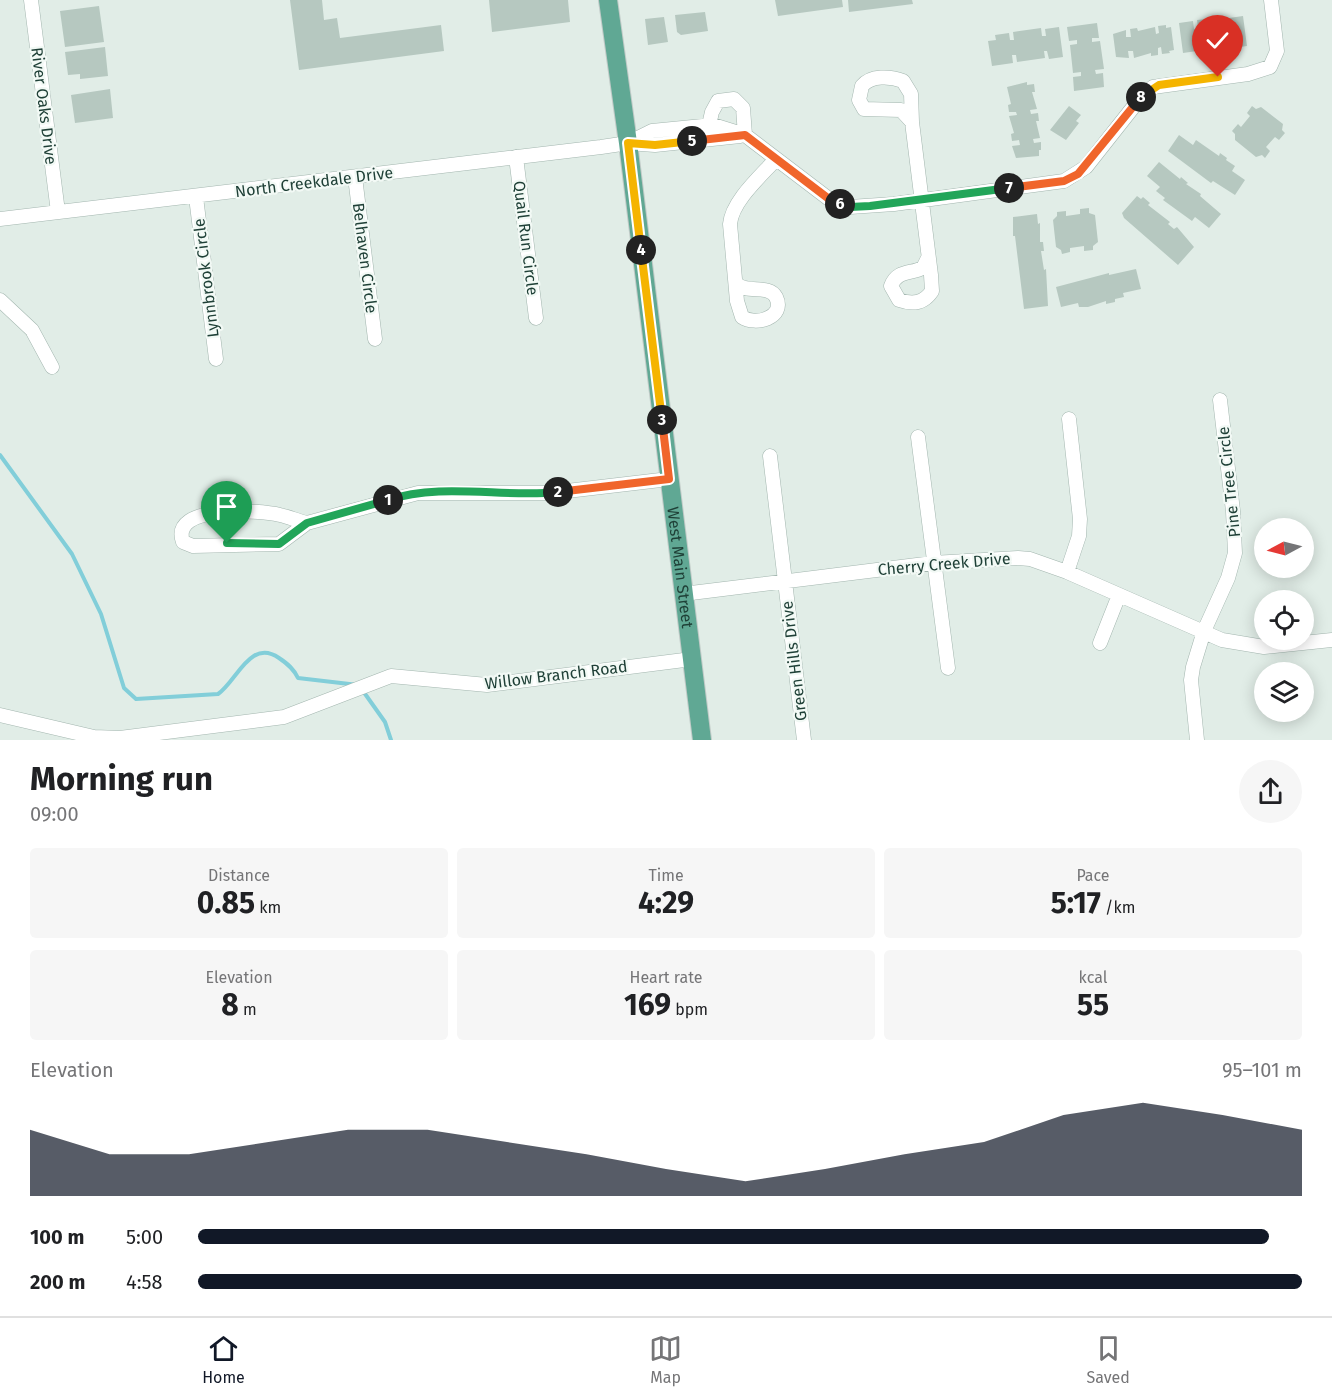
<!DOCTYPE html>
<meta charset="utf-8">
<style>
body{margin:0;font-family:"Fira Sans",sans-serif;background:#f6f6f6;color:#202124;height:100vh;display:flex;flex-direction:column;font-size:22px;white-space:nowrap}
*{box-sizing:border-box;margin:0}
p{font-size:20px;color:#757577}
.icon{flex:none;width:33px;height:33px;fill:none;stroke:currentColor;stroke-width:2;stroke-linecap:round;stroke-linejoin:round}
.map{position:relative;height:740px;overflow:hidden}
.drawer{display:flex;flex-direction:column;background:#fff;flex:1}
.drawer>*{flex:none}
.needle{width:39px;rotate:263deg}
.controls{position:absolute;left:1254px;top:518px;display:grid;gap:12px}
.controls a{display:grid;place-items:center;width:60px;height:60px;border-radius:50%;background:#fff;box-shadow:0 3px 15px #0003;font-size:30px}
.pin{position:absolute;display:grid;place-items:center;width:51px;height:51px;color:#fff;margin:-62px -26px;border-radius:50% 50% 50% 0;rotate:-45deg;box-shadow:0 0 6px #0007}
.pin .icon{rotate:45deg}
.km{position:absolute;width:30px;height:30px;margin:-15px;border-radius:50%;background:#222;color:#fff;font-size:16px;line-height:30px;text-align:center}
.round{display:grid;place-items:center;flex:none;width:63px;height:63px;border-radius:32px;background:#f6f6f6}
.summary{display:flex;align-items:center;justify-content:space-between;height:102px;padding:0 30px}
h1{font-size:33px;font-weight:700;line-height:45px}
.figures{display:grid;grid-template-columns:repeat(3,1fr);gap:9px;height:102px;padding:6px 30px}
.figures div{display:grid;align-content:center;border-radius:6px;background:#f6f6f6;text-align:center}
.figures b{font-size:30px;font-weight:700}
.figures small{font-size:16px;font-weight:400}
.figures p{font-size:16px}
.chart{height:168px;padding:12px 30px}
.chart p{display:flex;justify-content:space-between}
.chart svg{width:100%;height:108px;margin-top:6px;fill:#111827;opacity:.7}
ul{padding:0 30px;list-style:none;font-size:20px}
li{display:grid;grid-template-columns:96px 72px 1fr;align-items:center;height:45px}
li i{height:15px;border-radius:8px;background:#111827}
.tab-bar{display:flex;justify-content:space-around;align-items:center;height:84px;border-top:2px solid #e0e0e0;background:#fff;font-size:16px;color:#757577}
.tab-bar a{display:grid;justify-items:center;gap:3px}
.tab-bar .current{color:#111827}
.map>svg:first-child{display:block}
</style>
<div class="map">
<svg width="1332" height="740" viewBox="0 0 1332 740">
<rect width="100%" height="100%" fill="#e1ede7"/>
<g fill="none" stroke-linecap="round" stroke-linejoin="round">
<path stroke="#82ced9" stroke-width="4" d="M0,455L72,554L101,614L124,688L136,699L218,694C237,681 250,638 279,658C288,664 294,669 298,678L358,685
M363,691L385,722L391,740"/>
</g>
<path fill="#b6c8c0" d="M290,0H322L324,20L337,18L340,38L441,25L444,51L299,70Z
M489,0H568L570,22L492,32Z
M775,0H842L843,7L778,16Z
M848,0H912L913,4L849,12Z
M99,6L104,42L65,47L60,11Z
M705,12L708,31L681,35L677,32L675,15Z
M1243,16L1247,46L1233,48L1232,39L1228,40L1229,47L1201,51L1200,43L1196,44L1197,51L1183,53L1179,23L1193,21L1194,29L1198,28L1197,20L1225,17L1226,25L1230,24L1229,18Z
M664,17L668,42L648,45L645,19Z
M1097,23L1099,38H1092V42L1100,41L1104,69L1095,70L1096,74L1103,73L1104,87L1074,91L1073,77L1081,76V72L1073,73L1070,45L1077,44V40L1069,41L1067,27Z
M1166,25V28L1171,27L1174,50L1169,51L1170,53L1162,54L1161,47L1158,48V55L1151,56V53L1134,58L1133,51H1128L1129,58L1116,57L1113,34L1126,30V37H1131L1130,29L1137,28L1138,31L1155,27L1156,34L1159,33L1158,26Z
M1059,27L1063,57L1049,59L1047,51H1044L1045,58L1017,62L1016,55H1012L1013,63L992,66L988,41L996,40L995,35L1009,33L1010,40H1014L1013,32L1041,28L1042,36H1046L1045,29Z
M105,47L108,76L80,79V74L68,75L65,52Z
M1027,82V85L1034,84L1035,92H1032L1037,109L1030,110L1031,114L1038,113L1039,121H1036L1040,138L1033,139L1034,143L1041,142V150H1039V156L1016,158L1012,146L1020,145L1019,140L1012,141L1011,134L1014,133L1009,116L1017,115L1016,112H1009L1008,105L1011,104L1007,87Z
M110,89L113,118L75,123L71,95Z
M1069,106L1081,115L1076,121L1079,123L1066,140L1050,130Z
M1252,106L1256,109L1261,107L1283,124L1282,130L1285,133L1279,140L1275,137L1266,147L1270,151L1265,158L1262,155L1256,157L1235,140V134L1232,131L1238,124L1241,127L1250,116L1247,113Z
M1179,135L1193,145L1196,140L1219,156L1220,153L1227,158L1226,160L1235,166L1232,171L1245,180L1235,195L1213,181L1211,183L1168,151Z
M1159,162L1180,179L1181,177L1188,183L1186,184L1201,194L1200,196L1221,214L1209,228L1195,217L1192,221L1163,200L1165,198L1156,191L1160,187L1147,176Z
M1137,196L1141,199L1143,197L1150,203L1148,205L1170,222L1168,224L1174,229L1177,227L1194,247L1178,265L1124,218L1122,213Z
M1089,208V213L1095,215L1098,242L1093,246V250L1084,251V246L1070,248V252L1062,254L1061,250L1056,247L1053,220L1057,216V212L1066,211V216L1080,214V209Z
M1037,214L1038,224L1040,223V242H1043L1044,251H1041L1044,270L1046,269L1048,306L1024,309L1015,236H1013V217Z
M1136,269L1141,289L1123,293L1124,297L1115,299V302L1106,304V301L1088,307H1079L1078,303L1061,307L1056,287L1109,273V275Z"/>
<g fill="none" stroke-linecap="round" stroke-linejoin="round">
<defs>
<path id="minor" d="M31,0L58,212
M912,122L901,110L864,109L859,100L862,86C871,75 890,76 903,81L911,94L912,122L931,275L932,291C924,303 913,305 899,300L891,286C897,270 910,274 923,268L928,258
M709,125L712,112L718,101L734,99L743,108L745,135
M628,143L652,131L713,125L745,135L829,199L850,207L894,204L1064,181L1086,167L1142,96L1153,87L1248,74L1270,67L1277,51L1271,0
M516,157L536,318
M355,177L375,339
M196,197L216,359
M0,219L601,147L628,143L655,145L740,136
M737,284C747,294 769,284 776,297C786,318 755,326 742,317L737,301L730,224C732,201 761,176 776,159
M0,300L32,330L52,367
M918,437L948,668
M770,456L804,740
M307,523C298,521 289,517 280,515C260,510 169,504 183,542L193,546L279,544L307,523L418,493H550L669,479
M1067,572L1079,536L1080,519L1069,419
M683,594L933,563L1018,558L1030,559L1067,572L1222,640L1264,647L1332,640
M1100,643L1119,595
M0,715L94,737L120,738L284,717L391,676L487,685L692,659
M1197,740L1191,680L1193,667L1204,631L1228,578L1235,553L1233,511L1220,400"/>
<g id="major">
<path id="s1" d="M608,0L628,143L702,740"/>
</g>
</defs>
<use href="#minor" stroke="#a3b6af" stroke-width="15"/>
<use href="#major" stroke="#c0cac7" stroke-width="20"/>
<use href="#minor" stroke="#fff" stroke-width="14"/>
<use href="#major" stroke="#60a894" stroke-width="18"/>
</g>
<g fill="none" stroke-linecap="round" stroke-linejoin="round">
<defs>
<path id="split-1" d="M227,543L279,544L307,523L388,500"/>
<path id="split-2" d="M388,500C442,482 503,498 558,492"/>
<path id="split-3" d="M558,492L669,479L662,420"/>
<path id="split-4" d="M641,250L662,420"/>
<path id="split-5" d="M641,250L628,143L655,145L692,141"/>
<path id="split-6" d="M692,141L745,135L829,199L840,204"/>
<path id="split-7" d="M840,204L850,207L870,206L1009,188"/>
<path id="split-8" d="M1009,188L1064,181L1078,174L1141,97"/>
<path id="split-9" d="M1141,97L1159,85L1218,77"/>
</defs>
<use href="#split-1" stroke="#fff" stroke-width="12"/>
<use href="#split-2" stroke="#fff" stroke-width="12"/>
<use href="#split-3" stroke="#fff" stroke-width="12"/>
<use href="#split-4" stroke="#fff" stroke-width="12"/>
<use href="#split-5" stroke="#fff" stroke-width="12"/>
<use href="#split-6" stroke="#fff" stroke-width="12"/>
<use href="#split-7" stroke="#fff" stroke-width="12"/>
<use href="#split-8" stroke="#fff" stroke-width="12"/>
<use href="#split-9" stroke="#fff" stroke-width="12"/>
<use href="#split-1" stroke="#22a559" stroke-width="8"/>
<use href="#split-2" stroke="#22a559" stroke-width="8"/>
<use href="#split-3" stroke="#f0652b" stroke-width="8"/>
<use href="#split-4" stroke="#f5b400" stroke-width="8"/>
<use href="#split-5" stroke="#f5b400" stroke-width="8"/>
<use href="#split-6" stroke="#f0652b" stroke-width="8"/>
<use href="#split-7" stroke="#22a559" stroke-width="8"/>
<use href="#split-8" stroke="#f0652b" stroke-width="8"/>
<use href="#split-9" stroke="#f5b400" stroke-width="8"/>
</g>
<g text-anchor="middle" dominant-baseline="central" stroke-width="4.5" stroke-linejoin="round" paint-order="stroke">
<g font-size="16" fill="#1f4037" stroke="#f2f9f5">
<text transform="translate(44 106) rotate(83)">River Oaks Drive</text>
<text transform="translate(314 182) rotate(-7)">North Creekdale Drive</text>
<text transform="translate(526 238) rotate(83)">Quail Run Circle</text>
<text transform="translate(365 258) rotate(83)">Belhaven Circle</text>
<text transform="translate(206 278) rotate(-97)">Lynnbrook Circle</text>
<text transform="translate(1229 482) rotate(-96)">Pine Tree Circle</text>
<text transform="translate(944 564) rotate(-5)">Cherry Creek Drive</text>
<text stroke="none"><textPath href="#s1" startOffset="572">West Main Street</textPath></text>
<text transform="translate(794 661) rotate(-97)">Green Hills Drive</text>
<text transform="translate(556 675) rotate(-7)">Willow Branch Road</text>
</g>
</g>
</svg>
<div class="controls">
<a><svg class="needle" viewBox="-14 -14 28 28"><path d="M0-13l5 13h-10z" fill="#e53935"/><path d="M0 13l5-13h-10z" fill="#757577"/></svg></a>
<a><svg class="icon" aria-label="locate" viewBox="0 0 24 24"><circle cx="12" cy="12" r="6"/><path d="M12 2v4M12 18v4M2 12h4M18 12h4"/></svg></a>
<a><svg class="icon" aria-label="layers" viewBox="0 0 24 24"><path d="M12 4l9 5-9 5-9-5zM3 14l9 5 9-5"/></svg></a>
</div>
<div class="pin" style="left:227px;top:543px;background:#1e9e55"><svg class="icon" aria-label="arrive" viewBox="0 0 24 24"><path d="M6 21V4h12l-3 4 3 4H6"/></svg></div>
<div class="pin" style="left:1218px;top:77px;background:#d93025"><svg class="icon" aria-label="check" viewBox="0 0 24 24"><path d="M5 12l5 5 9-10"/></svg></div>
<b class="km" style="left:388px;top:500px">1</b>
<b class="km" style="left:558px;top:492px">2</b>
<b class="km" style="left:662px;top:420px">3</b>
<b class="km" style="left:641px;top:250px">4</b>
<b class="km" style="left:692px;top:141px">5</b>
<b class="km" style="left:840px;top:204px">6</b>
<b class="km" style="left:1009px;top:188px">7</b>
<b class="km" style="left:1141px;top:97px">8</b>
</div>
<section class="drawer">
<div class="summary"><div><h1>Morning run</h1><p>09:00</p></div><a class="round"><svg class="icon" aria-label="share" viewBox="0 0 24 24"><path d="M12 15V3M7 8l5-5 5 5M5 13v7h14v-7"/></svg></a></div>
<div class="figures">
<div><p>Distance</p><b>0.85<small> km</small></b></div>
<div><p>Time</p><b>4:29</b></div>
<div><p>Pace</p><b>5:17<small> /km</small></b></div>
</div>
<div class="figures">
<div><p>Elevation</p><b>8<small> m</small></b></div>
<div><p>Heart rate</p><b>169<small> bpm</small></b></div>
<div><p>kcal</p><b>55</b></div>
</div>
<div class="chart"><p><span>Elevation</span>95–101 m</p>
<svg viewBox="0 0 160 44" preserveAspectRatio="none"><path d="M0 44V17L10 27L20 27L30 22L40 17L50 17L60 22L70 27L80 33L90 38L100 33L110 27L120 22L130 11L140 6L150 11L160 17V44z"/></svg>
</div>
<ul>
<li><b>100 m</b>5:00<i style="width:97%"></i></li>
<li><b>200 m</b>4:58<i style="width:100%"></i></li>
</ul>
</section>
<nav class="tab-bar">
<a class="current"><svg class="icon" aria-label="home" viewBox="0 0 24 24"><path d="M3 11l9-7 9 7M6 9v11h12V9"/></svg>Home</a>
<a><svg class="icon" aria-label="map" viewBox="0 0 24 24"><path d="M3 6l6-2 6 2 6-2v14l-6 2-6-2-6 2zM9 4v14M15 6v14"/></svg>Map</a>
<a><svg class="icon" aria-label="saved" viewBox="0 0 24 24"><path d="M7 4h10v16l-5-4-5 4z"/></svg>Saved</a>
</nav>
